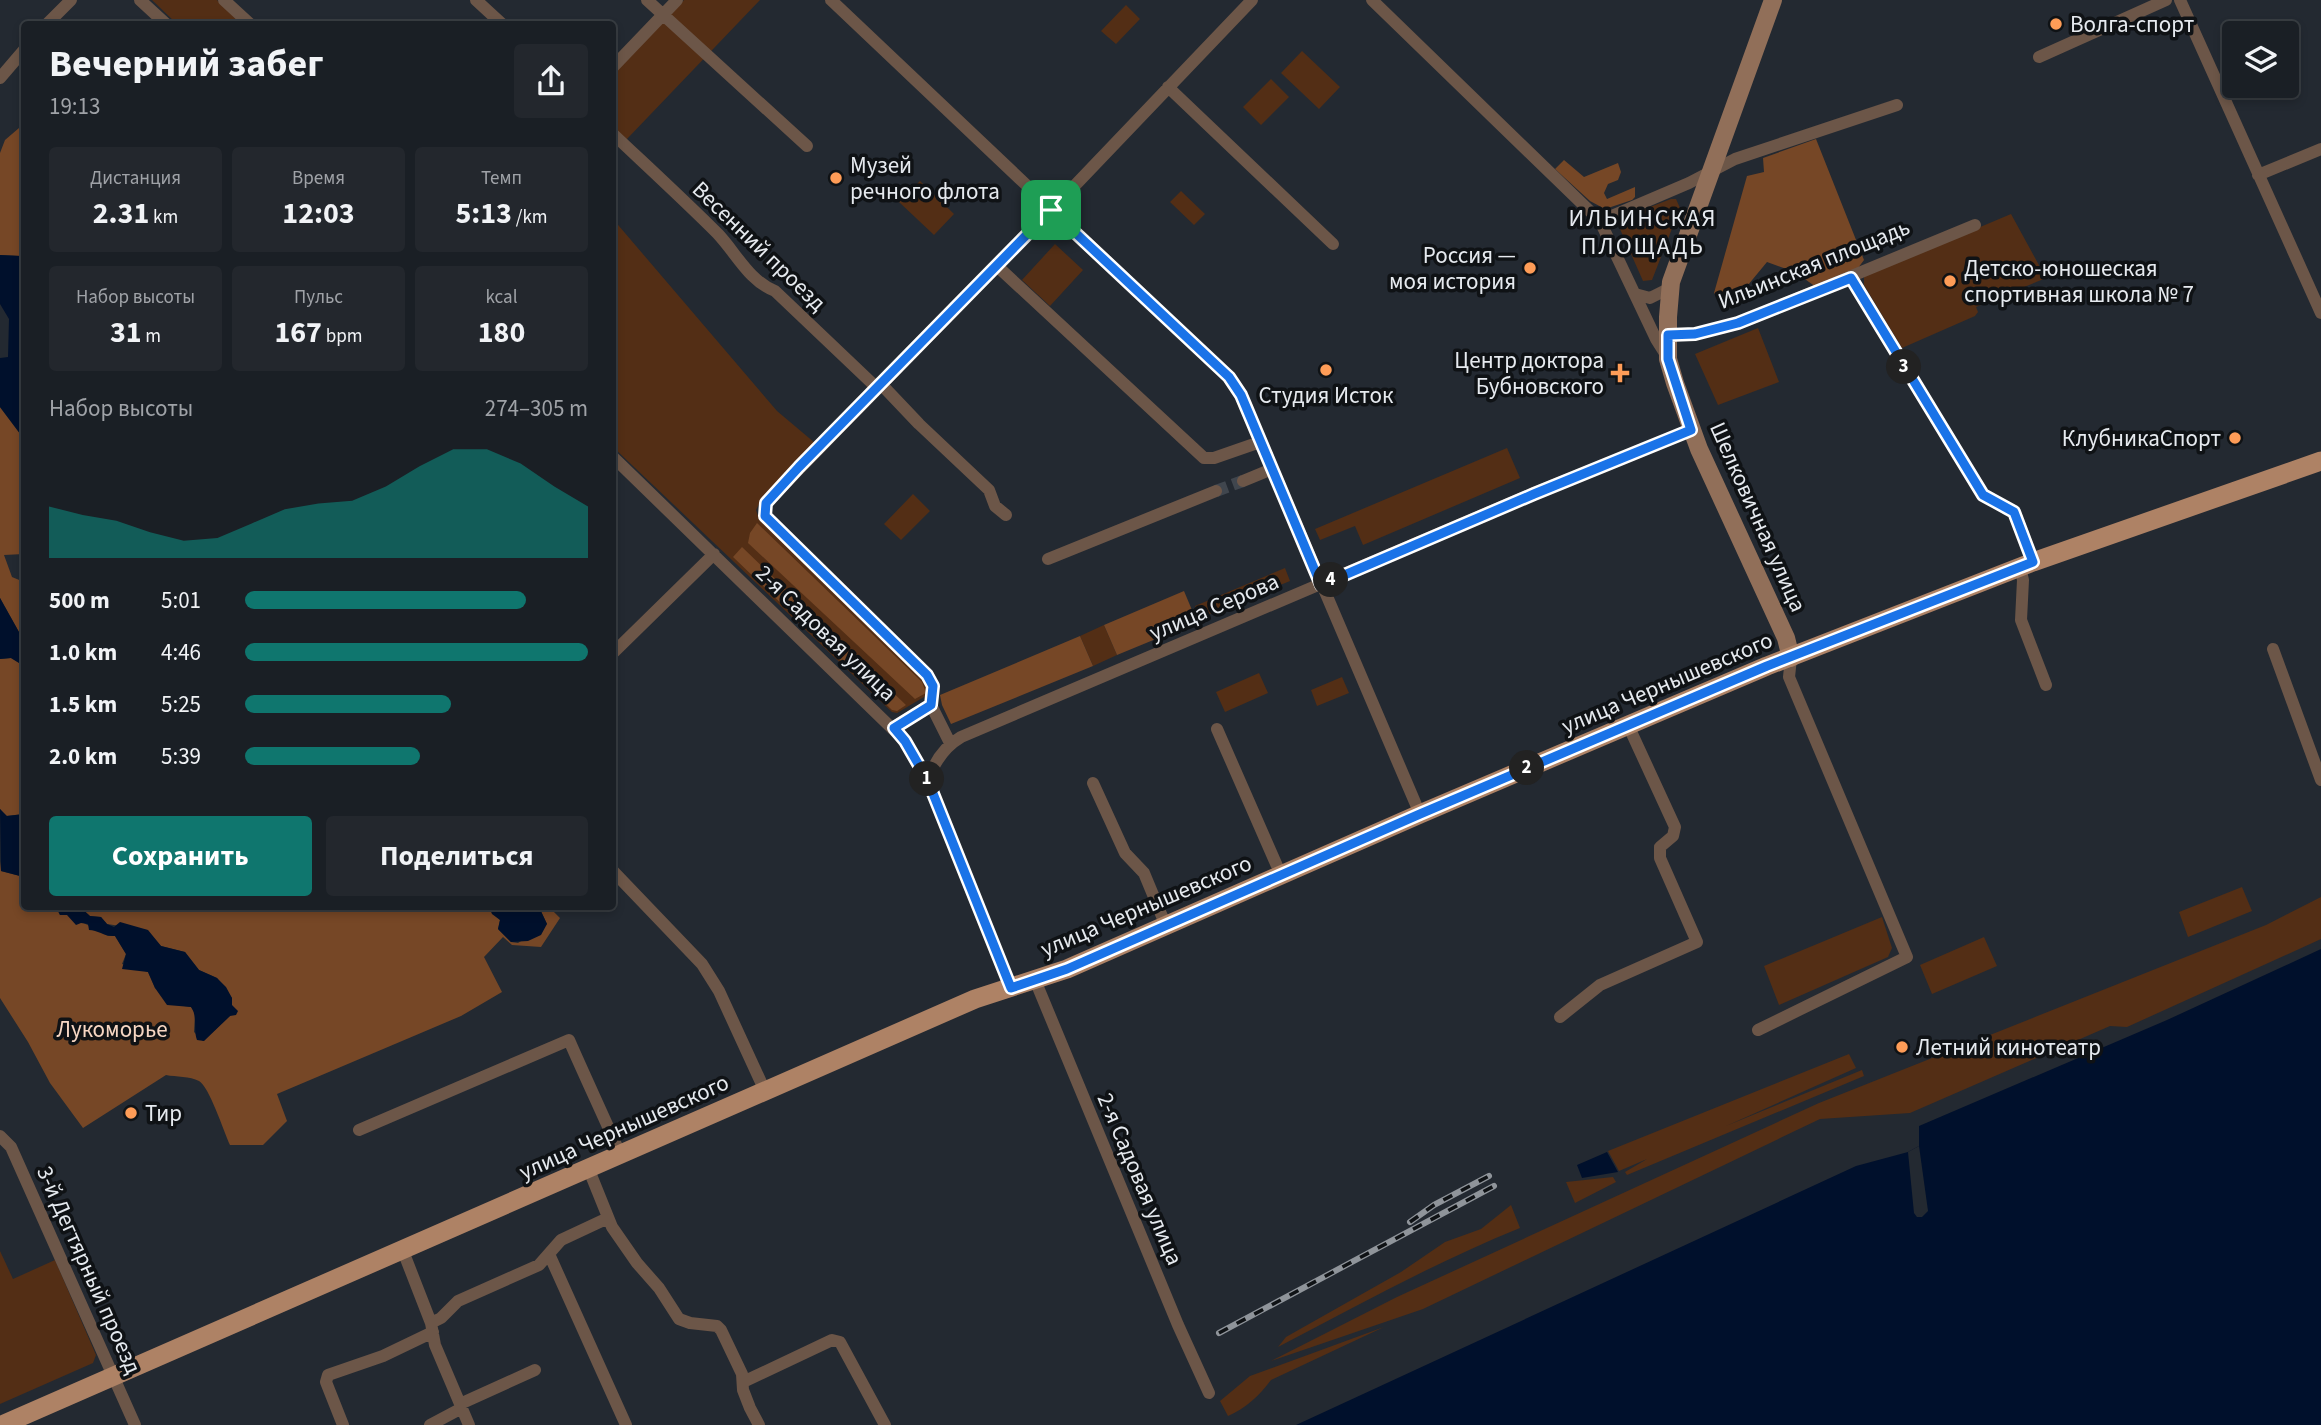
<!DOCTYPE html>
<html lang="ru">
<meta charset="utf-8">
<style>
body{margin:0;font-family:"Source Sans 3",sans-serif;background:#23272d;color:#f1f3f6;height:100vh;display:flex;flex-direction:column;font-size:26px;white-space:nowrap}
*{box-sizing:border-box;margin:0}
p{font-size:23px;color:#9fa2a7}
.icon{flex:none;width:38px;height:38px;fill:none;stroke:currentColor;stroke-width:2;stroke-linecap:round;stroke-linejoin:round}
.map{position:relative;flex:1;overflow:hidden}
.details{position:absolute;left:21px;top:21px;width:595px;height:889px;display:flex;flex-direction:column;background:#1a1f25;border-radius:7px;box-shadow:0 4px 10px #0003,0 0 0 2px #383d42}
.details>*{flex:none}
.buttons{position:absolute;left:2222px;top:21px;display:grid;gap:14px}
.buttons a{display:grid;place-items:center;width:77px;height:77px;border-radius:7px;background:#1a1f25;box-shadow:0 4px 10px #0003,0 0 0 2px #383d42;font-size:35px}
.pin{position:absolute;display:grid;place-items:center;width:60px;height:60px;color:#fff;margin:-30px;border-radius:14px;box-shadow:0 4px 10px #0006}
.km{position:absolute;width:35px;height:35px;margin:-18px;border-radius:50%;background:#222;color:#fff;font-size:19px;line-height:35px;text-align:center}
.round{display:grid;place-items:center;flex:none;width:74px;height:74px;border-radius:7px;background:#23272d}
.overview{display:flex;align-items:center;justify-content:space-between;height:119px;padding:0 28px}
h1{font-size:38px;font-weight:700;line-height:52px}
.figures{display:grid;grid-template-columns:repeat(3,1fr);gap:10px;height:119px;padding:7px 28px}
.figures div{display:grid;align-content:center;border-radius:7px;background:#23272d;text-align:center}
.figures b{font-size:30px;font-weight:700}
.figures small{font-size:19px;font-weight:400}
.figures p{font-size:19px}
.chart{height:196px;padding:14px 28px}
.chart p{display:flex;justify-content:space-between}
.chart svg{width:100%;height:126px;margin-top:7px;fill:#0f766e;opacity:.7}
.primary-button{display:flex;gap:14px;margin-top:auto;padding:14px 28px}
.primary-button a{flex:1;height:80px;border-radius:7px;background:#0f766e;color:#fff;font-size:28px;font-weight:700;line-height:80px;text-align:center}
.primary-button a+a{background:#23272d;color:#f1f3f6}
ul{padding:0 28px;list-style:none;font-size:23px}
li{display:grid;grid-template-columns:112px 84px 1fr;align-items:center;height:52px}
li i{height:18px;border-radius:9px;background:#0f766e}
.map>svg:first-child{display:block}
</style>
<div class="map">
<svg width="2321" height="1425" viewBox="0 0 2321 1425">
<rect width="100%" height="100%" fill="#232931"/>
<path fill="#532e15" d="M152,0H217L242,24H177Z
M684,0H760L626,140L613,128L612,75Z
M1126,5L1140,19L1116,44L1101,31Z
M1302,51L1340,87L1319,109L1281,73Z
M1271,79L1289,97L1261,125L1243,107Z
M920,181L954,214L934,235L899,202Z
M1181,191L1205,214L1194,225L1170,202Z
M1671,199H1676L1680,208L1652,280L1643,281L1616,220Z
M2011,214L2046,278L1976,307L1978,312L1975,316L1902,348L1864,285V276Z
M613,219L777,411L815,443L761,500L756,510L759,519L924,679L929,694L897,713L892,712L613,447Z
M1055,244L1083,270L1050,306L1022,280Z
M1758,328L1779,382L1718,405L1695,354Z
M1507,448L1520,478L1363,545L1355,526L1320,540L1315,529Z
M913,494L930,511L901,540L884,524Z
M1285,568L1290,581L1200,618L1195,606Z
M1104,625L1117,655L1093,666L1080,636Z
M1259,673L1268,693L1225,712L1216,692Z
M1342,677L1349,693L1317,706L1311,690Z
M2242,887L2252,911L2188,937L2179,912Z
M2321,897V939L2127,1027L2110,1026L1910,1113L1820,1119L1423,1309L1271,1361L1397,1297L1819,1103L2266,925Z
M1882,917L1892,948L1888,957L1779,1005L1764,966Z
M1984,937L1997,966L1932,994L1920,965Z
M1849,1054L1856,1068L1726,1126L1862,1070L1864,1076L1627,1175L1625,1172L1647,1159L1619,1171L1608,1151Z
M1613,1177L1616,1182L1575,1203L1566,1182Z
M1511,1205L1520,1228C1436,1262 1358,1305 1278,1347L1286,1337L1401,1272L1445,1242L1481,1229Z
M0,1251L13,1279L55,1260L96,1355L93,1363L0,1404Z
M1384,1327L1271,1380C1260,1395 1245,1409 1228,1416L1220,1401L1250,1376Z"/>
<path fill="#764726" d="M24,119V262L21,256L0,255V153L5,140L19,128V125Z
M1816,139L1864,260L1855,272L1816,287L1795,272L1767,262L1729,308L1714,293L1747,176L1764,172L1763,158Z
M1564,160L1584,177L1618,163L1621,172L1618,180L1608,184L1604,193L1607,199L1635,187V197L1632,200L1605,209L1590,201L1555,169Z
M0,407L24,439V554L4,555L12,577L24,582V641L0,598Z
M757,523L922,682L926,693L915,699L748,543L750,533Z
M742,547L906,705L897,711L892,710L733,557Z
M1184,591L1197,622L1117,655L1104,625Z
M1080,636L1093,666L951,724L942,705L940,695Z
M11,658L24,666V814L6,816L0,809V659Z
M0,861L1,871L20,876L24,873V906L56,907L60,915L67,914L108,936H115L126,954L122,964L148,972L155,988L184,1006L191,1007L195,1013L194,1032L203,1041L230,1016L232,998L217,978L199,970L185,952L161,946L147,930L107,924L101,917L90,916L80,907H489L500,920L498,929L511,942L518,943L547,924L539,907H549L560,918L541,947L512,945L503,937L484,957L502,992L461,1016L277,1094L287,1121L263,1145H230C224,1132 209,1086 199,1081C190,1076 176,1077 166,1075L83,1128L50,1083L28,1042L0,998Z"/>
<path fill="#00102c" d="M0,255L21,256L24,262V439L0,407V358L8,357L9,319L0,304Z
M0,598L24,641V666L11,658L0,659Z
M0,809L7,816L24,814V873L20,876L1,871Z
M56,907H80L90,916L101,917L107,924L114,927L120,922L148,930L161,946L185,952L199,970L217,978L226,987L232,998V1005L238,1011L236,1015L230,1016L204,1041L197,1040C193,1029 198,1017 191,1007L167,1005L155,988L148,972L122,969L126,954L115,936C105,937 98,930 89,930L88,924L81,923L76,925L67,915H60Z
M489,907H539L547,924L541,935L528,941L511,942L498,929L500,920L492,914Z
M2321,949V1425H1296L1856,1166L1908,1152L1919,1146V1126L2167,1020Z
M1607,1152L1618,1172L1582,1178L1577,1165Z"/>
<path fill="#232931" d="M1919,1146L1928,1211L1922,1217H1917L1914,1213L1908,1152Z"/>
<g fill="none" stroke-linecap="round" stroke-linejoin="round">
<path stroke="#40464e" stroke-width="12" stroke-dasharray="12 6" stroke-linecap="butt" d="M1216,491L1243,481"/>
<path stroke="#6c5648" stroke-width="12" d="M140,0L166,24
M224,0L250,24
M476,0L502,24
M647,0L807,146
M831,0L1229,377L1241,395L1420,814
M1372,0L1600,221L1656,339L1668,358
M2180,0L2321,313
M47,24L71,0
M2039,57L2166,0
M612,68L677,0
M0,78L24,50
M1168,87L1333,244
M612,133C648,167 684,200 718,234C736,253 749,281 775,291L877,388
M2258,175L2321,149
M1600,221L1689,183L1735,159L1897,105
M997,266L1204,458H1214L1260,442
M1851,278L1983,495L2014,512L2033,562
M1635,294L1650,298L1670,288
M1668,335L1695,334L1738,323L1975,225
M881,384L919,424L989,490L995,506L1006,515
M612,456L905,741L928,781L1011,988
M1243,481L1272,469
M1048,559L1216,491
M2020,567L2023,580L2021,620L2046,685
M2273,649L2321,780
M612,654L714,554
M894,728L931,705
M1217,729L1281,875
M950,743L931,705L933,686L927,675L765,516L766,503L1061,200L1252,0
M928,781C934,762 944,747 961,737L1534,493L1691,430
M1093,783L1125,853L1144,873L1166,926
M612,870L702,964L719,991L765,1091
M1035,980L1178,1325L1209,1393
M1560,1017L1600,985L1697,942L1660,858V847L1673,836L1675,827L1628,725
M1758,1030L1907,957L1789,677L1791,658
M359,1130L569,1040C586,1079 604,1117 621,1156
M0,1136L11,1147L135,1425
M589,1170L612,1227L637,1263L659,1288L679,1319L690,1323L717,1326L721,1330L742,1374L743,1390L750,1408L759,1425
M403,1251L431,1323L435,1345L469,1425
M549,1254L626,1425
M431,1323L441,1318L458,1301L539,1265L561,1240L608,1218
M743,1382L832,1340L840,1342L885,1425
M460,1404L535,1370
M343,1425L326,1382L328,1375L383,1356L433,1332
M430,1425L462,1408"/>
<path stroke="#916f59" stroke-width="18" d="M1773,0L1671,282L1668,317V359L1675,383L1699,449L1786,638L1791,658"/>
<path stroke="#ae8265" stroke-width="19" d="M2,1425L975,999L1067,969L1420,814L1767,666L2033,562L2321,461"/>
<defs>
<path id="rail" d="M1410,1222L1434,1205L1489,1176
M1219,1333L1494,1186"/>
</defs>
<use href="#rail" stroke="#8f949a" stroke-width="6"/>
<use href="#rail" stroke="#0f1215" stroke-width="3.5" stroke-dasharray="10" stroke-linecap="butt"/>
</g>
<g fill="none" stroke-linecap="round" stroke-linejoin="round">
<defs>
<path id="route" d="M1051,210L1229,377L1241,395L1321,585L1534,494L1691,430L1668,359V335L1695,334L1738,323L1851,278L1983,495L2014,512L2033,562L1767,666L1420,814L1067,969L1011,988L928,781L905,741L894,728L931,705L933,686L927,675L765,516L766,503L799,467Z"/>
</defs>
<use href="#route" stroke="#fff" stroke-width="14"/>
<use href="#route" stroke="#1a73e8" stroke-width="9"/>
</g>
<g fill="#fe9c57" stroke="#0f1215" stroke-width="2.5">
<circle cx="2056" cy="24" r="7"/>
<circle cx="836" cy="178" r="7"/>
<circle cx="1530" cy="268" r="7"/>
<circle cx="1950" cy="281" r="7"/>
<circle cx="1326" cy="370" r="7"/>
<path d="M1616.5 362.5h7v7h7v7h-7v7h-7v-7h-7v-7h7z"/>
<circle cx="2235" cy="438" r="7"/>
<circle cx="1902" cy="1047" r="7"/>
<circle cx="131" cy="1113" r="7"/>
</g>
<g text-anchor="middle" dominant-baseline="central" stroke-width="7" stroke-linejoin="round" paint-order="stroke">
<g font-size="23" fill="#e6eaef" stroke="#0f1215" text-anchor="start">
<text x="2070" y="24">Волга-спорт</text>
<text x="850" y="165">Музей<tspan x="850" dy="26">речного флота</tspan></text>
<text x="1516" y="255" text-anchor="end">Россия —<tspan x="1516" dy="26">моя история</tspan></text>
<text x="1964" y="268">Детско-юношеская<tspan x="1964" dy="26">спортивная школа № 7</tspan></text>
<text x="1604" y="360" text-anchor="end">Центр доктора<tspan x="1604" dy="26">Бубновского</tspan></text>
<text x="1326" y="395" text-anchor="middle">Студия Исток</text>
<text x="2221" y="438" text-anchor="end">КлубникаСпорт</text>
<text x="1916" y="1047">Летний кинотеатр</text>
<text x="145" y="1113">Тир</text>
</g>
<g font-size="23" fill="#e6eaef" stroke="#0f1215">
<text transform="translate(759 246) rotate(44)">Весенний проезд</text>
<text transform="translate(1814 264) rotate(-22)">Ильинская площадь</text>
<text transform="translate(1758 517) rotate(66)">Шелковичная улица</text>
<text transform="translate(1214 607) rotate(-23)">улица Серова</text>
<text transform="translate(826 633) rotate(44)">2-я Садовая улица</text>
<text transform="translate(1667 683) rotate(-23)">улица Чернышевского</text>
<text transform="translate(1146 906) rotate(-23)">улица Чернышевского</text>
<text transform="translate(624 1127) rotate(-24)">улица Чернышевского</text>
<text transform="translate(1140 1179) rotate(67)">2-я Садовая улица</text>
<text transform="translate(89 1270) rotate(66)">3-й Дегтярный проезд</text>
</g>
<g font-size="23" fill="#f7d7c3" stroke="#0f1215">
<text x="112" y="1029">Лукоморье</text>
</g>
<g font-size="24" letter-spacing="2" fill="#e6eaef" stroke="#0f1215">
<text x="1643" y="218">ИЛЬИНСКАЯ<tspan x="1643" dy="28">ПЛОЩАДЬ</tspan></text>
</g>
</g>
</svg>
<div class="buttons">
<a><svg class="icon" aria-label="layers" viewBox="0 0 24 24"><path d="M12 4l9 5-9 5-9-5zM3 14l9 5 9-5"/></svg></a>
</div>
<div class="pin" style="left:1051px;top:210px;background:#1e9e55"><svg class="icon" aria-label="arrive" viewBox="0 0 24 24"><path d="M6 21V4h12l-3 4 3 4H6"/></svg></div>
<b class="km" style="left:927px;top:779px">1</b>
<b class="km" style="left:1527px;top:768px">2</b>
<b class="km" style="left:1904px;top:367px">3</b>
<b class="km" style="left:1331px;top:580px">4</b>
<section class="details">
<div class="overview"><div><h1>Вечерний забег</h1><p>19:13</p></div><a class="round"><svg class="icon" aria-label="share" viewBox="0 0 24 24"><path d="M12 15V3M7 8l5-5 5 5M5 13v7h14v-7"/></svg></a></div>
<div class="figures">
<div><p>Дистанция</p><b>2.31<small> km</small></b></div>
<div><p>Время</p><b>12:03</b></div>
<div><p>Темп</p><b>5:13<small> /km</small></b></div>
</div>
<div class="figures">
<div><p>Набор высоты</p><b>31<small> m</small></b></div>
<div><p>Пульс</p><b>167<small> bpm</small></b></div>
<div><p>kcal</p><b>180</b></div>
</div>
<div class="chart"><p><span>Набор высоты</span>274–305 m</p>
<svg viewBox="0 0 160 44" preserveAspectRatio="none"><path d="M0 44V26L10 29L20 31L30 35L40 38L50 37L60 32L70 27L80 25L90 24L100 19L110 12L120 6L130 6L140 11L150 19L160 26V44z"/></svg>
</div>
<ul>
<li><b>500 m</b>5:01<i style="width:82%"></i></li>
<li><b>1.0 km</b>4:46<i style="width:100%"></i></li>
<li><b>1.5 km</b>5:25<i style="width:60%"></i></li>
<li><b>2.0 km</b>5:39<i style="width:51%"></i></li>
</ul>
<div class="primary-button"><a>Сохранить</a><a>Поделиться</a></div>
</section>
</div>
